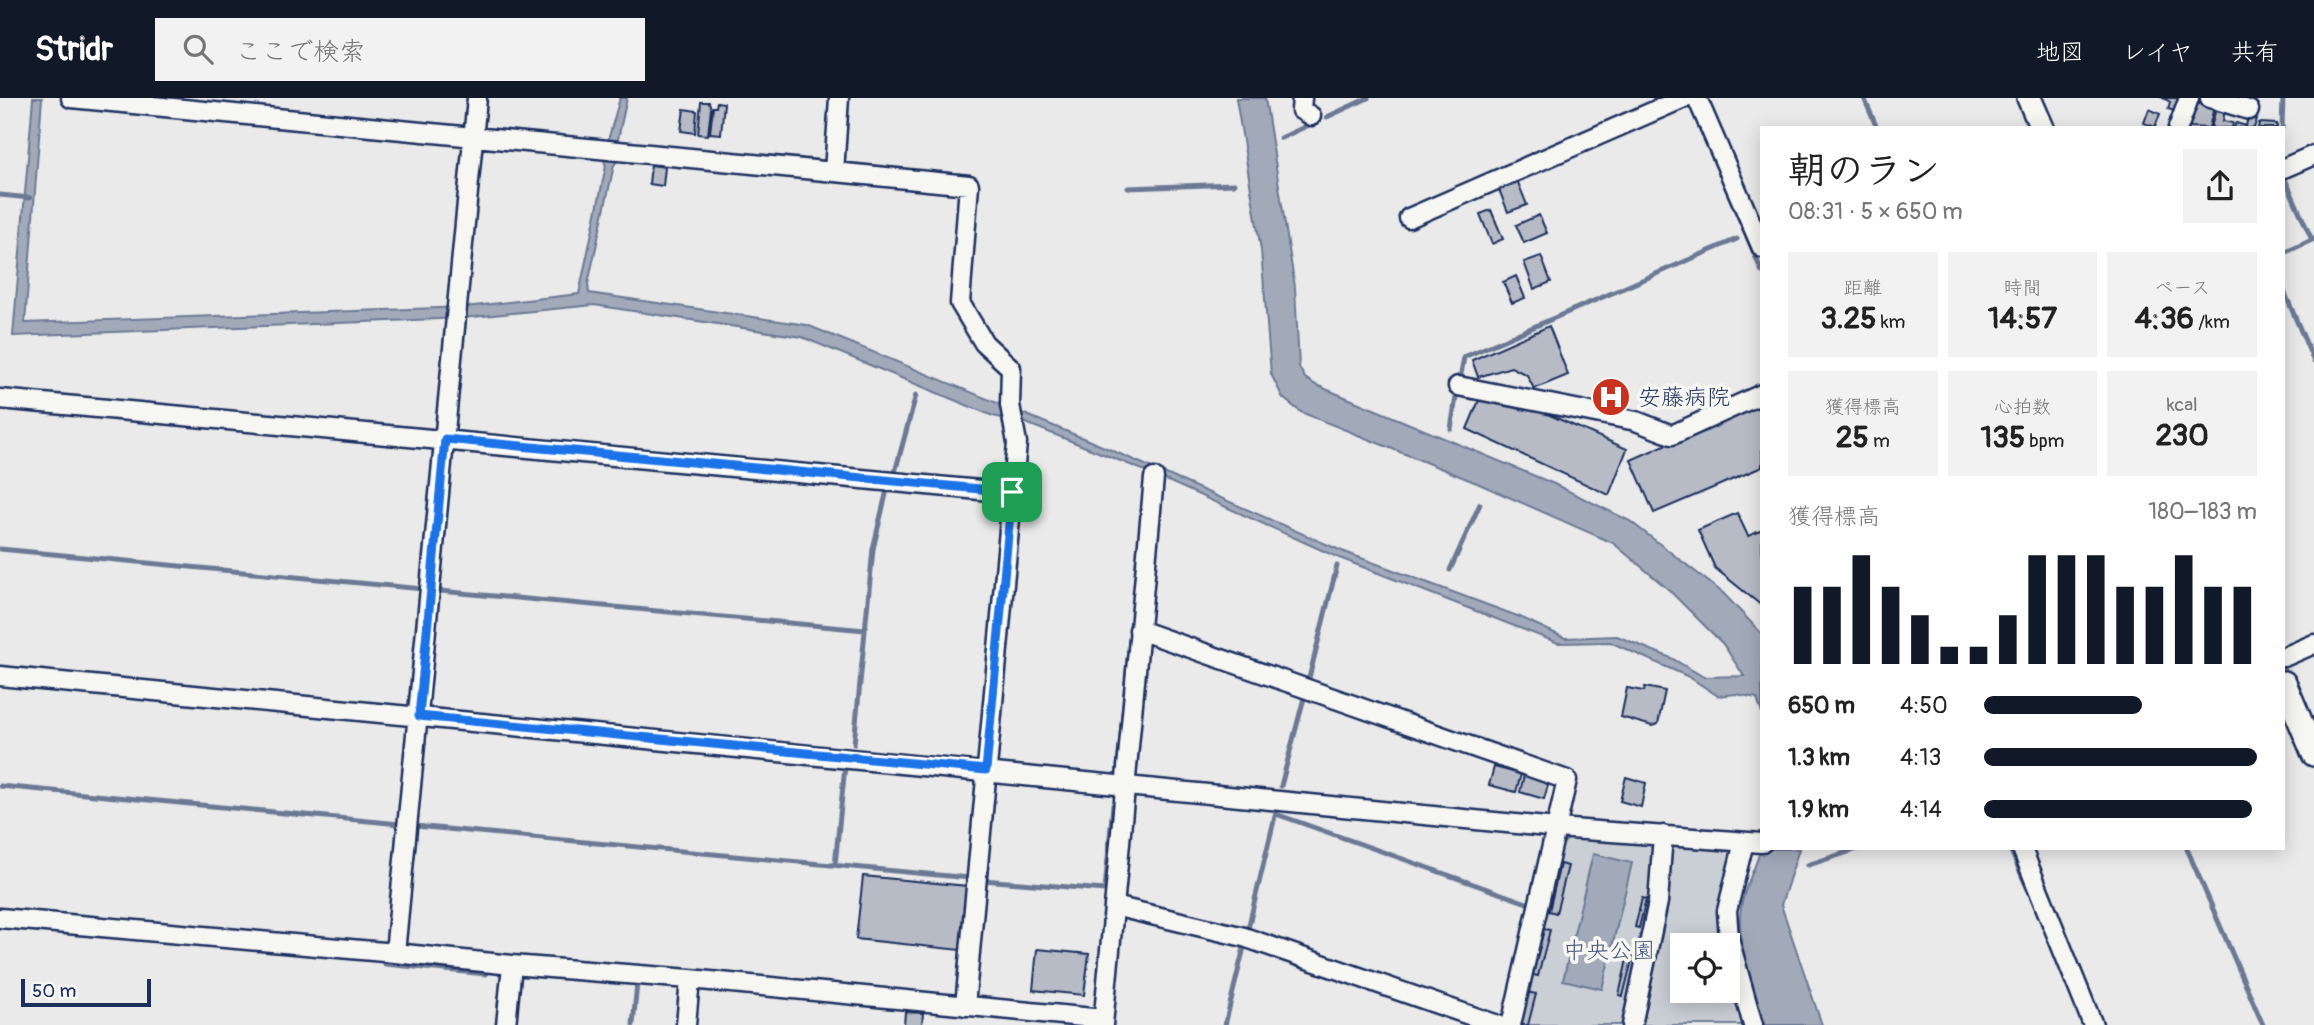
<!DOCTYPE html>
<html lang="ja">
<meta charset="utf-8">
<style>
body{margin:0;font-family:Pangolin,"Klee One",sans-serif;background:#f2f2f2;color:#222;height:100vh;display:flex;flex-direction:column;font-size:26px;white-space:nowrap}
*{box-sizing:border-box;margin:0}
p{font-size:23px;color:#767676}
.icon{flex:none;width:38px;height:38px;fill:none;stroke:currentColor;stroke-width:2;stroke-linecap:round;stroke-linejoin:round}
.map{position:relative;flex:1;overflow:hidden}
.sheet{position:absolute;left:1760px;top:28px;width:525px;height:724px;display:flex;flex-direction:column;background:#fff;border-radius:0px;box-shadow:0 4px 18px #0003}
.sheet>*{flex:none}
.controls{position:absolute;left:1670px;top:835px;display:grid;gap:14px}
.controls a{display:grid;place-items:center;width:70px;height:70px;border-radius:0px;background:#fff;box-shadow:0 4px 18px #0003;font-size:35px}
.scale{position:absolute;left:21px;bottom:18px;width:130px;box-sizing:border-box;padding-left:7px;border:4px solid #1b2f5e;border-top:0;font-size:19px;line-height:24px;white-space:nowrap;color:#1b2f5e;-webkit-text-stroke:5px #f6f6f2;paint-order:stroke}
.pin{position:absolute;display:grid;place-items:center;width:60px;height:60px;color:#fff;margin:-30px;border-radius:14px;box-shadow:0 4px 10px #0006}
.round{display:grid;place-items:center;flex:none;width:74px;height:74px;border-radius:0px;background:#f2f2f2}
.headline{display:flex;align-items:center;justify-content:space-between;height:119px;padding:0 28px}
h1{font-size:38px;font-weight:800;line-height:52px}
.metrics{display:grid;grid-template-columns:repeat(3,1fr);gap:10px;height:119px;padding:7px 28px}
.metrics div{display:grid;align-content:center;border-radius:0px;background:#f2f2f2;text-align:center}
.metrics b{font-size:30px;font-weight:800}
.metrics small{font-size:19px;font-weight:400}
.metrics p{font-size:19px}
.chart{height:196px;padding:14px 28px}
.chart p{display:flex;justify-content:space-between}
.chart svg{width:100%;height:126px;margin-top:7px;stroke:#111827;stroke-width:6}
ul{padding:0 28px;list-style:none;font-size:23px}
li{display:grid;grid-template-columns:112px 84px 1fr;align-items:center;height:52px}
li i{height:18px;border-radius:9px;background:#111827}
header{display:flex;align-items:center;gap:42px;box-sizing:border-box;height:98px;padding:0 35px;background:#111827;color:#fff}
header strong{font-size:33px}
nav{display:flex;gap:38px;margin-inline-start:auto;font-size:24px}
.search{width:490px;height:63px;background:#f2f2f2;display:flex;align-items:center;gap:18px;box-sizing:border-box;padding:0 24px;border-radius:0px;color:#767676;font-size:26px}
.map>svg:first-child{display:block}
</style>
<header>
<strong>Stridr</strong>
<div class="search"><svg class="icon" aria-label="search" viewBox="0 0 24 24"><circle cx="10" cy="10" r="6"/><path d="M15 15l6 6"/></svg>ここで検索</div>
<nav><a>地図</a><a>レイヤ</a><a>共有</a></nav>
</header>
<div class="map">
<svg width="2314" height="927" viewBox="0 0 2314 927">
<rect width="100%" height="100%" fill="#e9eae9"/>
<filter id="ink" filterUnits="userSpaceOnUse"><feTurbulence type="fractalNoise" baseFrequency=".0143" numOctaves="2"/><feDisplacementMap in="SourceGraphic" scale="14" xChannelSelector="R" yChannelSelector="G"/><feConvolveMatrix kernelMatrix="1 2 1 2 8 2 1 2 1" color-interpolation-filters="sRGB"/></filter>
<g filter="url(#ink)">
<path fill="#caced5" stroke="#727e9a" stroke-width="2" d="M1569,740L1731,753L1734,759L1724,847H1682V892H1727V858L1746,927H1518L1559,749Z"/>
<path fill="#a2aaba" stroke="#6c7995" stroke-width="2" d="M33,0H42L25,225L465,209L579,196L606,68L603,60L620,0H627L618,41L619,61L614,67L588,186L589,195L807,227L1095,345L1342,453L1520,519L1565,540L1617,538L1671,560L1704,579L1744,578L1723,546L1668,491L1613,445L1477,385L1301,314L1283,300L1271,276L1261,152L1236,0H1265L1295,189L1299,269L1305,280L1316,287L1554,386L1630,423L1723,495L1762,536V615L1757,600L1736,596L1718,598L1689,579L1610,544L1558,545L1337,459L1148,374L1026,325L993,318L802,239L594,207L463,220L13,238Z
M1762,743V751H1799L1781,807L1822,927H1765C1756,892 1735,847 1741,810C1744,786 1759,767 1762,743Z
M1593,756L1632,765L1602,891L1563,882Z"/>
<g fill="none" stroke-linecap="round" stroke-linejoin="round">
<path stroke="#6c7995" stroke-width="5" d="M1864,0L1877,30
M1327,19L1368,0
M1697,21L1762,174
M2282,30L2283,0
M1281,40L1311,26
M2286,83L2312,142
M1128,90L1234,86
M0,97L30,100
M2284,155L2314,141
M2284,193L2314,264
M1460,282L1464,259L1737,141
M1451,331L1457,293
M895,374L916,297
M0,451L423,491
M1450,472L1480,406
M440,493L865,532
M1308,584L1337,468
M854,646L873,451L887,392
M1118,670L1131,532
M0,688L400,726
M1281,688L1305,596
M1276,716L1527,805
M415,728L970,780
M2010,751L2043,825
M2187,751L2263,927
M835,767L845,668
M1808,767L1857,751
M982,782L1105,792L1113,707
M1247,835L1276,714
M380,861H385V866L486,876
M631,884L637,885L633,927
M1225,927L1245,845"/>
</g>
<path fill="#b6bbc6" stroke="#1b2f5e" stroke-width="2" d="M2163,0H2181L2175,13L2168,11L2170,4Z
M701,4H709L711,10L708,37L698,36Z
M717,4L724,5L721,36L710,35L713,9H716Z
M2194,5L2214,9L2209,30L2188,29Z
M2216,10L2225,12L2223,23L2233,25L2232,30H2211Z
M684,11L697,13L695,35L681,33Z
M2149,11L2160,16L2155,29L2144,25Z
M2248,19L2257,21L2254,30H2234L2236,25L2246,28Z
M2259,25L2277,26V30H2258Z
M651,67L665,69L663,88L649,86Z
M1517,82L1527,107L1508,114L1498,89Z
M1491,112L1503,141L1492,146L1480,116Z
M1539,117L1547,135L1524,145L1516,127Z
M1541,158L1551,184L1534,191L1524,164Z
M1516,178L1525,200L1512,205L1503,184Z
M1549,228L1568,277L1534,291L1527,277L1511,269L1478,279L1472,262Z
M1480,300L1543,314L1627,351L1609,397L1467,331Z
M1762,304V369L1654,415L1631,362Z
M1737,415L1748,438L1762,432V508L1715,470L1698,432Z
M1645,589L1665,593L1658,626L1652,628L1621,619L1627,590L1644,593Z
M1494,669L1521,676L1516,694L1489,687Z
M1524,677L1549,684L1544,701L1520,694Z
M1626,679L1646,685L1641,709L1620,703Z
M1560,766L1568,768L1556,815L1549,813Z
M863,778L967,788L960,852L856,841Z
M1642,800L1646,801L1639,830L1635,829Z
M1544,831L1550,832L1538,878L1533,877Z
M1037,851L1089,856L1084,897L1033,892Z
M1629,853L1634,854L1623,898L1619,897Z
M1527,894L1536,896L1528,927H1519Z
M905,914L923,915L922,927H904Z"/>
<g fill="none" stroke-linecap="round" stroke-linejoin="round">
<defs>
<path id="minor" d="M71,0L969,87L960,205L984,245L1011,270L1010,307L1017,345L965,908
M477,0L395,855L512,867L506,927
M1302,0L1301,12L1311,18
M1697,0L1762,150
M2210,0L2249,12
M2178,30L2189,0
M2284,70L2314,57
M834,74L839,0
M1409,120L1684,0
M1458,288L1636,323L1672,337L1762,296
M0,301L1012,395
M1139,532L1567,682L1511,927
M2284,559L2314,546
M0,578L1557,730L1762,745
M1744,744L1727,813L1729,841L1753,927
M2022,751L2093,927
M1114,808L1244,839L1498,927
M0,820L395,855
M512,867L690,881L686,927
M690,881L1103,921
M1103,927L1154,380
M1632,927L1658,804L1663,737"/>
<path id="major" d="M2029,0L2042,30
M2284,585L2314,656"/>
</defs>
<use href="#minor" stroke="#1b2f5e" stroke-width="23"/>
<use href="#major" stroke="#1b2f5e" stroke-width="28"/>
<use href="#minor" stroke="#f6f6f2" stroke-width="18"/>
<use href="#major" stroke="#f6f6f2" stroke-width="23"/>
</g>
</g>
<g fill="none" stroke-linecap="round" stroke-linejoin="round" filter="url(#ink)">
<defs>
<path id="route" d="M445,341L1012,394L986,672L419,618Z"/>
</defs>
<use href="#route" stroke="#fff" stroke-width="14"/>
<use href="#route" stroke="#1a73e8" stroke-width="9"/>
</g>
<defs>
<symbol id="hospital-disc" viewBox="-11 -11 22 22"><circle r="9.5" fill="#c8321e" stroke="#f6f6f2"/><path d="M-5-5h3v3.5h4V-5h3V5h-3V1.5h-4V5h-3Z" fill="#fff"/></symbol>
</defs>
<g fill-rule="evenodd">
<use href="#hospital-disc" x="1589" y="277" width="44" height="44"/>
</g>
<g text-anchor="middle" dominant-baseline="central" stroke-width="7" stroke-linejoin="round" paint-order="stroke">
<g font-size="23" fill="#1b2f5e" stroke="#f6f6f2" text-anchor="start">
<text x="1638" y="299">安藤病院</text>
</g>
<g font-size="23" fill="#47577c" stroke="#f6f6f2">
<text x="1609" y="852">中央公園</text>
</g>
</g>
</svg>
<div class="controls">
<a><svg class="icon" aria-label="locate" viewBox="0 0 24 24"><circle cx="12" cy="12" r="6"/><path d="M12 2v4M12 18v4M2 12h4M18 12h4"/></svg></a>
</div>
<div class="scale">50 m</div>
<div class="pin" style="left:1012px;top:394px;background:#1e9e55"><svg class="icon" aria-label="arrive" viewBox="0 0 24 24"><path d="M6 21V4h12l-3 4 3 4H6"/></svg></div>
<section class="sheet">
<div class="headline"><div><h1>朝のラン</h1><p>08:31 · 5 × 650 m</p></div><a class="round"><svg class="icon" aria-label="share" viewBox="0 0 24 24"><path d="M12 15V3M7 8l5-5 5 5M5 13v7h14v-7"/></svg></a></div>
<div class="metrics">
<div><p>距離</p><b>3.25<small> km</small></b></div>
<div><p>時間</p><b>14:57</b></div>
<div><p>ペース</p><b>4:36<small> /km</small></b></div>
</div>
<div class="metrics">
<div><p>獲得標高</p><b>25<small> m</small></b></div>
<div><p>心拍数</p><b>135<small> bpm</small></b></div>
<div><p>kcal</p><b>230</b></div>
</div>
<div class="chart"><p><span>獲得標高</span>180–183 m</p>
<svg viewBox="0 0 160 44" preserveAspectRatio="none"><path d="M5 44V17M15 44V17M25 44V6M35 44V17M45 44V27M55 44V38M65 44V38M75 44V27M85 44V6M95 44V6M105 44V6M115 44V17M125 44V17M135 44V6M145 44V17M155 44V17"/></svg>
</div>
<ul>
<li><b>650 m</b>4:50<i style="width:58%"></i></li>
<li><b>1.3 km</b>4:13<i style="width:100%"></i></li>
<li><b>1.9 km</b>4:14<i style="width:98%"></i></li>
</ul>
</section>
</div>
